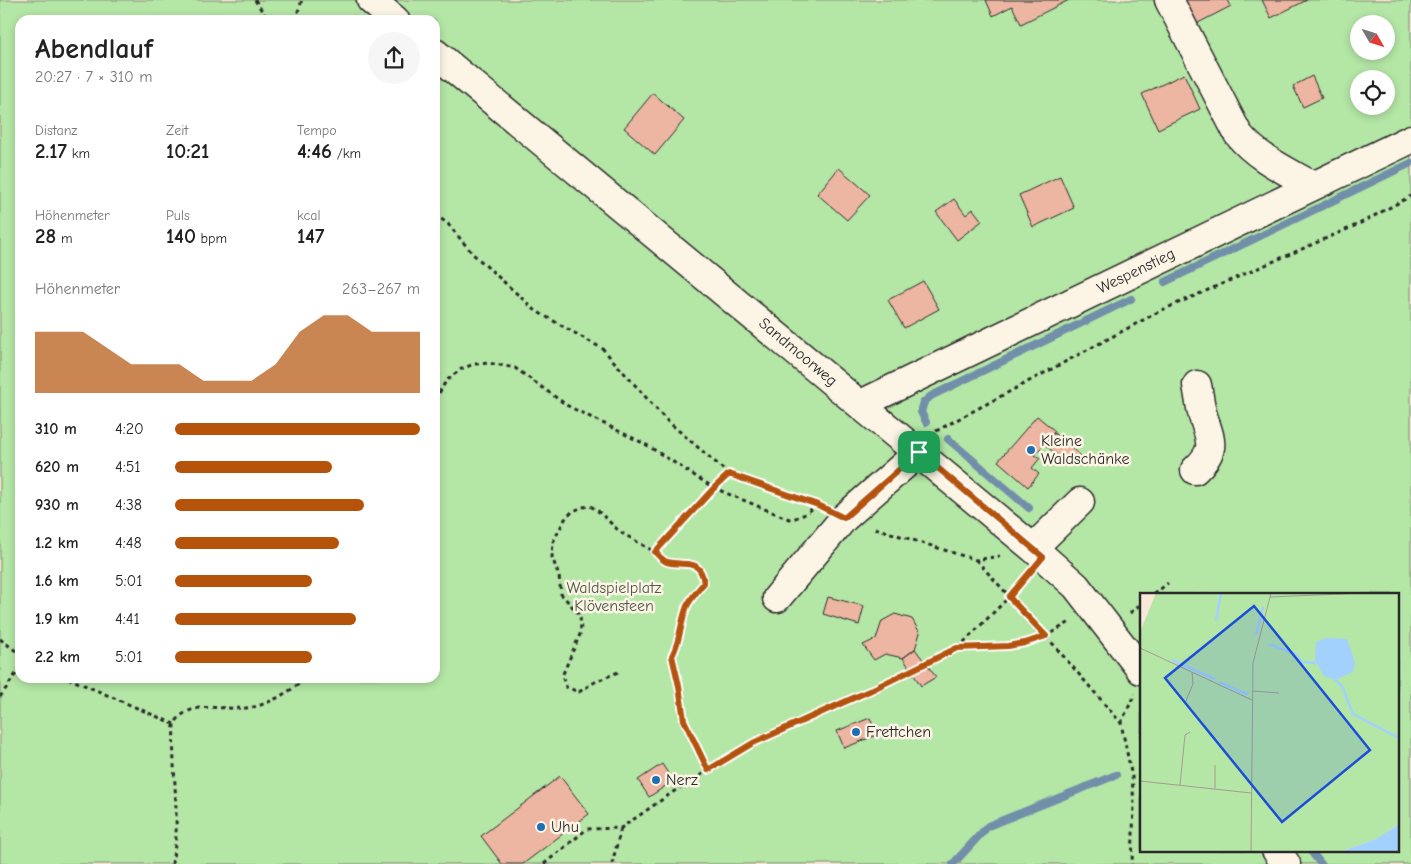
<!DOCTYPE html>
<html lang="de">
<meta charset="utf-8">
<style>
body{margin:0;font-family:"Comic Neue",sans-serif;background:#f6f6f6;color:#222;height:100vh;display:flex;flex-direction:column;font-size:19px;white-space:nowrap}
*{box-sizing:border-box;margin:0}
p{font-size:16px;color:#767676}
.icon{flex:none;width:28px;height:28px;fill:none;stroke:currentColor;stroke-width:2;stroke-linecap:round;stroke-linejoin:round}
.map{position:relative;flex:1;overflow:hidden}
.details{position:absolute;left:15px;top:15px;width:425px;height:668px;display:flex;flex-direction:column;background:#fff;border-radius:15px;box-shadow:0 2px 8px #0003}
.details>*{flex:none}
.needle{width:32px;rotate:129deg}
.fabs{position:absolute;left:1350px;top:15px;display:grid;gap:10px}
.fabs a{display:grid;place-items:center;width:45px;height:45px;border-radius:50%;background:#fff;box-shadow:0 2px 8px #0003;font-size:25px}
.pin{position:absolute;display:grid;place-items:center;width:42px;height:42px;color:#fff;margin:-21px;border-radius:10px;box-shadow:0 2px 8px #0006}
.round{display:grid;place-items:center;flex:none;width:52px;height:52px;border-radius:26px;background:#f6f6f6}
.head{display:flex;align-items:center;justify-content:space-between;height:85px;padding:0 20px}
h1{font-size:28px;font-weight:700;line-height:38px}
.metrics{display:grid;grid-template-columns:repeat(3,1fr);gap:8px;height:85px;padding:5px 20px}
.metrics div{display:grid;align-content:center}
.metrics b{font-size:21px;font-weight:700}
.metrics small{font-size:14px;font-weight:400}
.metrics p{font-size:14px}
.chart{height:140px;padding:10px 20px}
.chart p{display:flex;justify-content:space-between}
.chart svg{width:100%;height:90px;margin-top:5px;fill:#b45309;opacity:.7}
ul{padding:0 20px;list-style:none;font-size:16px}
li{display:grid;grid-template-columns:80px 60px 1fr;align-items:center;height:38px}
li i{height:12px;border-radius:6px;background:#b45309}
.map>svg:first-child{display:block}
</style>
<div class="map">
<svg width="1411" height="864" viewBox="0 0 1411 864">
<rect width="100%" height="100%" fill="#f9e8d8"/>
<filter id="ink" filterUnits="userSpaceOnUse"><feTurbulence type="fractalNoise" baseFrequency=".02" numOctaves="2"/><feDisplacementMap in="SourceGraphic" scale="10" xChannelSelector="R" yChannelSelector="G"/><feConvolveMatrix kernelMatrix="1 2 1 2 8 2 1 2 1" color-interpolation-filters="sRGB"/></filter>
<g filter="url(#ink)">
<path fill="#b4e6a6" stroke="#708868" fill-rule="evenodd" d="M0,0H1411V864H0ZM20,20H435V678H20ZM1359,24H1386V51H1359ZM1359,79H1386V106H1359ZM1141,594H1397V850H1141Z"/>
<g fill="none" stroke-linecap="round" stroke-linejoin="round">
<path stroke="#728faa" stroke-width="8" d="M1165,282L1411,163
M926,422L921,412L924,402L931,396L1131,299
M948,439L1029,508
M1310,850L1321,864
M953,864L988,826L1116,775"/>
</g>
<path fill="#edb6a2" stroke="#2b2b2b" d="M986,0H1069L1021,24L1012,6L993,16Z
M1183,0H1228L1231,6L1196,24Z
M1262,0H1307L1271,18Z
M1184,74L1200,109L1158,129L1142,94Z
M1312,76L1322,98L1303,107L1293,86Z
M653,93L684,120L655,155L624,128Z
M839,168L870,195L847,220L817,194Z
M1060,176L1074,208L1033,227L1019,195Z
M954,199L966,215L973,209L982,221L957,240L936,212Z
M923,281L939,309L904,328L888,300Z
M1037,416L1055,431L1035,455L1040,458L1032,468L1039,474L1028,487L998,461Z
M1054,433L1080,455L1070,466L1044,444Z
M828,597L864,606L859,625L823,614Z
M895,614L912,619L920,633L915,649L903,658L885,654L874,660L863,645L876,639L882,621Z
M915,649L936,677L921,686L903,658Z
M870,718L877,735L844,748L837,731Z
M662,764L673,781L649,797L638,780Z
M560,776L589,814L523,864H502L481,836Z"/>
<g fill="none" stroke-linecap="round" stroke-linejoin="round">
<defs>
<path id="minor" d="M371,0L395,20
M1169,0L1238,134C1257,158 1287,171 1313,186
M435,53L1033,548L1076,586L1141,670
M861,404L1411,139
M1195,470C1217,450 1211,441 1203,416C1200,406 1199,395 1197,385
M1033,548L1080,502
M777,598L844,518L919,452
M1276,850L1286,864"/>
</defs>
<use href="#minor" stroke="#2b2b2b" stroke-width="31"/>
<path stroke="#2b2b2b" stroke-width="3" stroke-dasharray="4 4" stroke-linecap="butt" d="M255,0L268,20
M295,20L302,0
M435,214L448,224L473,254L536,311L603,349L665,419L729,474L818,505
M435,400L446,381L461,369L474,364L489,363L515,368L568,406L645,444L714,488L789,519C802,518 808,512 818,504
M936,431L1160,311L1359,224L1411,196
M875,528L976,560L1000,556
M976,560L1046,636L1121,723L1132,777L1134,804L1132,864
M1154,594L1168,583
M1130,613L1141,604
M0,639L20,654
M958,648L1009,597L1026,576
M618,672L593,683L579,692L566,687L562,676L581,632L580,615L561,594L559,576L552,557L553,542L565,519L572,512L582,507L590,506L596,509L620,532L655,552
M68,678L174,724
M0,697L20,668
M1121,723L1135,694
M708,770L684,720L679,686L672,656C681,639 680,624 687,606C691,598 698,590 704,583C701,561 685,563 666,562L655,552L714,488L729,474
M172,864C173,854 176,843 176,833C177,796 172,760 174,724C177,720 181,715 185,713C204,701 235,713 257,706C276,701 292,689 307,678
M544,864L587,829L621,828L673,792L753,743L869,691L957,649L1008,646L1025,643L1046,636L1070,622
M612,864L621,828"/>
<use href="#minor" stroke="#fcf5e5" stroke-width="28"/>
</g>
</g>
<g fill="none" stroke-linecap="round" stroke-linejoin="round" filter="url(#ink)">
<defs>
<path id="route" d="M919,452L1043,557L1009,597L1046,636L1025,643L1008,646L957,648L869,691L753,743L708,770L684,720L679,686L672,656C681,639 680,624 687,606C691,598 698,590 704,583C700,556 684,567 667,562C663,561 658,555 655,552L714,488L729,474L818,505L844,518Z"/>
</defs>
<use href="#route" stroke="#fff" stroke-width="10"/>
<use href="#route" stroke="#b45309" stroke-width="6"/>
</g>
<g fill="#1f6fb2" stroke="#fcf5e5" stroke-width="2">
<circle cx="1031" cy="450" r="5"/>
<circle cx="856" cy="732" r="5"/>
<circle cx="656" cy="780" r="5"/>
<circle cx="541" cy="827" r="5"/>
</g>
<g text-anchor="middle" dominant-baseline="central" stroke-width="5" stroke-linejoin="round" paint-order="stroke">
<g font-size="16" fill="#2b2b2b" stroke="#fcf5e5">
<text transform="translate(1136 271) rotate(-26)">Wespenstieg</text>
<text transform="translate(798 352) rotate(40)">Sandmoorweg</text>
</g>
<g font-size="16" fill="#2b2b2b" stroke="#fcf5e5" text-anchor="start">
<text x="1041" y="441">Kleine<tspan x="1041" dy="18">Waldschänke</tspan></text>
<text x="866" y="732">Frettchen</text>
<text x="666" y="780">Nerz</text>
<text x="551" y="827">Uhu</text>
</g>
<g font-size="16" fill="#4d5a4a" stroke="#fcf5e5">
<text x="614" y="588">Waldspielplatz<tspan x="614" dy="18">Klövensteen</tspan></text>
</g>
</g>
<g transform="translate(1140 593)">
<rect width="259" height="259" fill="#f9e8d8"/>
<path d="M16,0H259V231L236,246L200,259H0V39Z" fill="#b4e6a6"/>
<path d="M186,45L207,46L215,69L213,79L195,87L184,83L175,67L176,49ZM259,231V259H200L236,246Z" fill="#a2d1fe"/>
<path fill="none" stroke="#a2d1fe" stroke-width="2.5" d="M76,28L81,0M116,42L123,14M129,51L155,61L162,69L176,70M32,67L75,86M195,87L202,93L213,121L259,145M79,89L106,101L109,99"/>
<path fill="none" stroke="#a79c93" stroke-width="1" d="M130,4L225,0M0,55L112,107M112,98L139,100M45,110L53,91L52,79M75,172V196M0,188L111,200M40,192L45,142L50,139M111,259L113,70L131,0"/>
<path fill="#1d4ed8" fill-opacity="0.15" stroke="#1d4ed8" stroke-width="2.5" d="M114,13L230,157L142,229L25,85Z"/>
<rect width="259" height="259" fill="none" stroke="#2b2b2b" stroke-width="2.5"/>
</g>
</svg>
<div class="fabs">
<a><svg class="needle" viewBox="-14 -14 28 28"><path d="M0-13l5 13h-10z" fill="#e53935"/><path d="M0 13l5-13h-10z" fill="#767676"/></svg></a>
<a><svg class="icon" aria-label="locate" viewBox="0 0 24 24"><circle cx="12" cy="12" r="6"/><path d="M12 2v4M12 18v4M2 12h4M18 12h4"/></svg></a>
</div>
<div class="pin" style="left:919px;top:452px;background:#1e9e55"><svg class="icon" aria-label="arrive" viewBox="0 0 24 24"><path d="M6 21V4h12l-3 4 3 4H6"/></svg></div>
<section class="details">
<div class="head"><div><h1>Abendlauf</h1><p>20:27 · 7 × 310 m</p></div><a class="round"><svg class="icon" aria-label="share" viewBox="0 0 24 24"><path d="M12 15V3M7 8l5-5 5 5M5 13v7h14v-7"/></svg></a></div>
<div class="metrics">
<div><p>Distanz</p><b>2.17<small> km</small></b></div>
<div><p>Zeit</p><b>10:21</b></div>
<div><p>Tempo</p><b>4:46<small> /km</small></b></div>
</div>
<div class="metrics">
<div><p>Höhenmeter</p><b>28<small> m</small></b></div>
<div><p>Puls</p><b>140<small> bpm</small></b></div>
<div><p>kcal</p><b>147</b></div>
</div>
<div class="chart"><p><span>Höhenmeter</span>263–267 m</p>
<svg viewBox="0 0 160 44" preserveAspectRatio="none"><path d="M0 44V14L10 14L20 14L30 22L40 30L50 30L60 30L70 38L80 38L90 38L100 30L110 14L120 6L130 6L140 14L150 14L160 14V44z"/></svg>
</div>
<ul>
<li><b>310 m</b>4:20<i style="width:100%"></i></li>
<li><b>620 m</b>4:51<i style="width:64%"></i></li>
<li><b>930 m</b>4:38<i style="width:77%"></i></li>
<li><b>1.2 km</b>4:48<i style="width:67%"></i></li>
<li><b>1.6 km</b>5:01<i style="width:56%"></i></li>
<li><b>1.9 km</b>4:41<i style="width:74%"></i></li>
<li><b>2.2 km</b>5:01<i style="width:56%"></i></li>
</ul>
</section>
</div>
